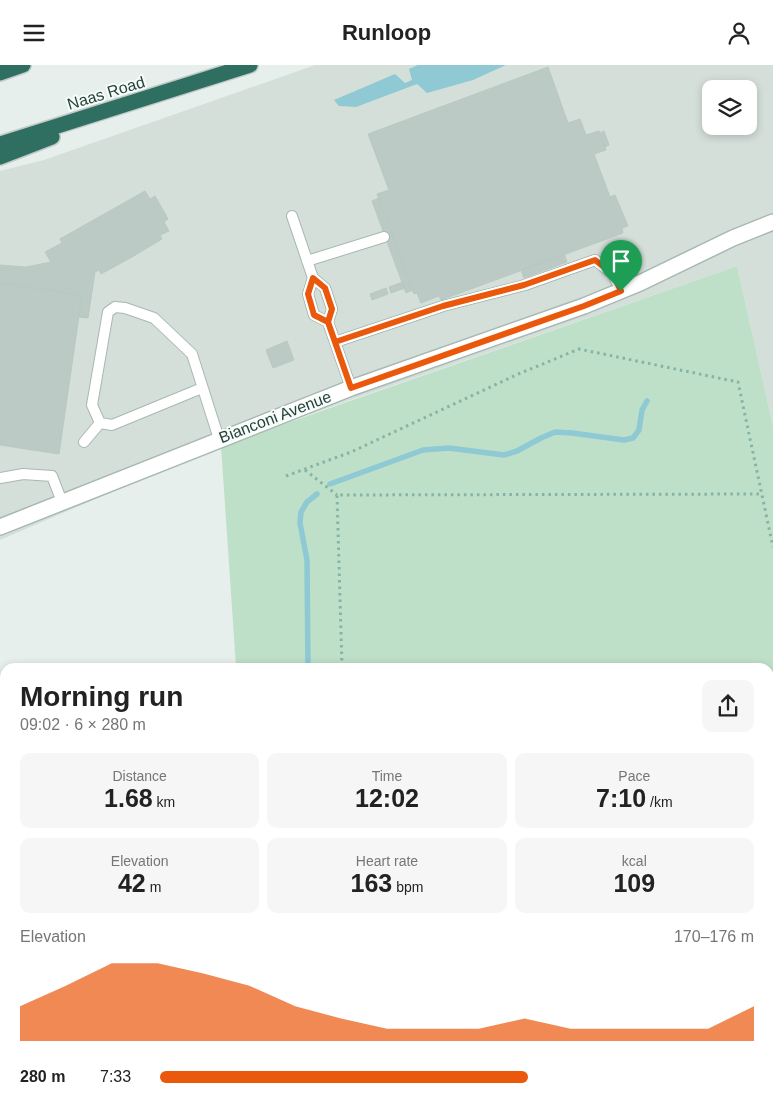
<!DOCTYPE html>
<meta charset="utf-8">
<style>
body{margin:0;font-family:Arial,sans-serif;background:#f6f6f6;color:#222;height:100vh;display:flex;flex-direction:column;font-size:19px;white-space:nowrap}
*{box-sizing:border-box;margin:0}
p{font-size:16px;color:#767676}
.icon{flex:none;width:28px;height:28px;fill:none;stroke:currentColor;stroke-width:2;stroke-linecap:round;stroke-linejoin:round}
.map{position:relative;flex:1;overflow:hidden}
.details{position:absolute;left:0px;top:598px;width:774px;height:442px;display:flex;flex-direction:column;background:#fff;border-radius:15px 15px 0 0;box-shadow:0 2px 8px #0003}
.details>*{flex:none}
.controls{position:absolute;left:702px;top:15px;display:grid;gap:10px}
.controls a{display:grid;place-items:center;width:55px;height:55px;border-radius:10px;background:#fff;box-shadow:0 2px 8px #0003;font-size:25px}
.pin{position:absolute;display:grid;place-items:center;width:42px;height:42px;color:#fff;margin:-51px -21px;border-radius:50% 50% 50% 0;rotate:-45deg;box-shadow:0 0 5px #0007}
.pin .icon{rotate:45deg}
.round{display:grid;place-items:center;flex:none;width:52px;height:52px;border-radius:10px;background:#f6f6f6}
.headline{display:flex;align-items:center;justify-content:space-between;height:85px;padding:0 20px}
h1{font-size:28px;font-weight:700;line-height:38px}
.figures{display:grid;grid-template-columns:repeat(3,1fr);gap:8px;height:85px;padding:5px 20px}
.figures div{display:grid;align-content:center;border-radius:10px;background:#f6f6f6;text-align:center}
.figures b{font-size:25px;font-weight:700}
.figures small{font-size:14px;font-weight:400}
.figures p{font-size:14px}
.chart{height:140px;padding:10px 20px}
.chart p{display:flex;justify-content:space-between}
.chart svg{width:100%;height:90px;margin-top:5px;fill:#ea580c;opacity:.7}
ul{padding:0 20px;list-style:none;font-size:16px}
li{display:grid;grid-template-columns:80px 60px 1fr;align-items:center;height:38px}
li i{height:12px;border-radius:6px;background:#ea580c}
header{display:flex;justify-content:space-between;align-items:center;height:65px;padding:0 20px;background:#fff;font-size:22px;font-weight:700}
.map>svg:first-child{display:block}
</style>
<header><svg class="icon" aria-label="menu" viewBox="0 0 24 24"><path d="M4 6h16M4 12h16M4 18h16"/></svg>Runloop<svg class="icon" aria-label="person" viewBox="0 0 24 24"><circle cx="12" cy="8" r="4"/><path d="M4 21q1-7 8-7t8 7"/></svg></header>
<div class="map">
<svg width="773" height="1040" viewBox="0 0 773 1040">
<rect width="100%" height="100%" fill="#e6efeb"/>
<path fill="#d4dfda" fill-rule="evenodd" d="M315,0H773V361L737,201L221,380L0,475V106L44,95ZM711,24H749V61H711Z"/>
<path fill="#bfe0c8" d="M737,201L773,361V991H769V602H236L221,381Z"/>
<path fill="#8ec9d4" d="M418,0H506L473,15L427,28L417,19L356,42L339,41L334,35L395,9L405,18L412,15L409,4Z"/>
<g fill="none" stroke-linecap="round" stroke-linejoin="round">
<path stroke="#8ec9d4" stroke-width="5.5" d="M330,419L423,385L449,383L504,390L517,386L541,373L555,367L572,368L624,375L633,373L639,365L642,345L647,336
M308,602L307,495L300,458L301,447L307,437L317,429"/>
</g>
<path fill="#bbcac4" stroke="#b8c9c2" d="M548,2L568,58L580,54L586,70L599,66L606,85L594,89L610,132L615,130L628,161L622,163L623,168L441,235L439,231L421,238L417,228L414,229L377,129L389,125L368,69Z
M604,66L609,80L605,82L600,68Z
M145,126L150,134L155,131L168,154L164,157L169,166L160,170L162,174L132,192L101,209L99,205L95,207L88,253L79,252L82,230L0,218V200L26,202L51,197L45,187L62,178L60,174Z
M379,133L413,225L406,228L372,136Z
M564,189L567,197L524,213L521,205Z
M403,217L405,223L391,228L389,222Z
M0,218L82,230L59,389L0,380Z
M386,223L388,229L372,235L370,229Z
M287,276L294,295L273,303L266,285Z
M0,952H5V983H0Z
M65,1035H96V1038H65Z
M175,1035H206V1040H175Z
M65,1038H96V1040H65Z"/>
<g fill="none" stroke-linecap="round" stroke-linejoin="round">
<defs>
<path id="lane" d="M292,151L313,213L325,223L332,244L328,257L351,323
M307,196L384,172
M313,213L308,229L314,250L328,257
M335,277L443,241L525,220L595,195L613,209L621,226
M202,323L112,360L100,358L92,340L108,247L115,242L125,243L154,253L192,289L219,374
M84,377L100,358
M0,413L23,409L52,411L62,437"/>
<path id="street" d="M0,462L351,323L584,241L640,218L733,173L773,157
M769,1013H773
M38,1035V1040
M241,1035V1040
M529,1040V1035"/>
<path id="highway" d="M0,8L23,0
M0,79L250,0
M0,92L52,72"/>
</defs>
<use href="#lane" stroke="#a8b8b2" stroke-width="12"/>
<use href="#street" stroke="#a8b8b2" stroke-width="18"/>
<use href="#highway" stroke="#c2cac8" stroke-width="18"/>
<path stroke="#86b3a5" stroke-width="3" stroke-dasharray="2.5 4" stroke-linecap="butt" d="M305,405L337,430
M286,411L351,387L516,310L579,284L738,317L773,482
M342,602L337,430L762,429
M769,710H773
M769,789H773"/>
<use href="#lane" stroke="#fff" stroke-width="10"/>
<use href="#street" stroke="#fff" stroke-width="15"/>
<use href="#highway" stroke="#2f6f62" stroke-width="15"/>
</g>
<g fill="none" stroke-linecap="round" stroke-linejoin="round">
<defs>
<path id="route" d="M621,226L613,209L595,195L524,220L443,241L335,277L328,257L314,250L308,229L313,213L325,223L332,244L328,257L351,323L584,241L621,226"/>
</defs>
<use href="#route" stroke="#fff" stroke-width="10"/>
<use href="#route" stroke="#ea580c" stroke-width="6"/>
</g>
<g text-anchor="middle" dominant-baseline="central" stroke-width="4" stroke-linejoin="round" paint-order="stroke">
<g font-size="16" fill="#24423a" stroke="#f7fbf9">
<text transform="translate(106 28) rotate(-17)">Naas Road</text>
<text transform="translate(275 352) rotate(-21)">Bianconi Avenue</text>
</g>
</g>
</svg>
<div class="controls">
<a><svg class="icon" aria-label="layers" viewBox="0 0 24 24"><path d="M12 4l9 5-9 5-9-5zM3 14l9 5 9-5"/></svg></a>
</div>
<div class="pin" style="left:621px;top:226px;background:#1e9e55"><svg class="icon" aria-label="arrive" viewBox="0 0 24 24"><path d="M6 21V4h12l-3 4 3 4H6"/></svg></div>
<section class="details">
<div class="headline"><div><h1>Morning run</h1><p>09:02 · 6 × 280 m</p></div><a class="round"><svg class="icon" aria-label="share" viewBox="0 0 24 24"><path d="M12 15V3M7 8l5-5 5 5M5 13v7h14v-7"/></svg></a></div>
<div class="figures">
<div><p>Distance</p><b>1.68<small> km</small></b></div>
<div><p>Time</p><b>12:02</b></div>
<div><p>Pace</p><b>7:10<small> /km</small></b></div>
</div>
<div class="figures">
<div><p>Elevation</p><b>42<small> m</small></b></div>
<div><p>Heart rate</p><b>163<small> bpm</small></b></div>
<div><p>kcal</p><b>109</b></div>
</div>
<div class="chart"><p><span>Elevation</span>170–176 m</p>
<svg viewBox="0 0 160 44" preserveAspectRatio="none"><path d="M0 44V27L10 17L20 6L30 6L40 11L50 17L60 27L70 33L80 38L90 38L100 38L110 33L120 38L130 38L140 38L150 38L160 27V44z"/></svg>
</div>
<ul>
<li><b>280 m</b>7:33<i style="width:62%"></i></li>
</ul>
</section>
</div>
